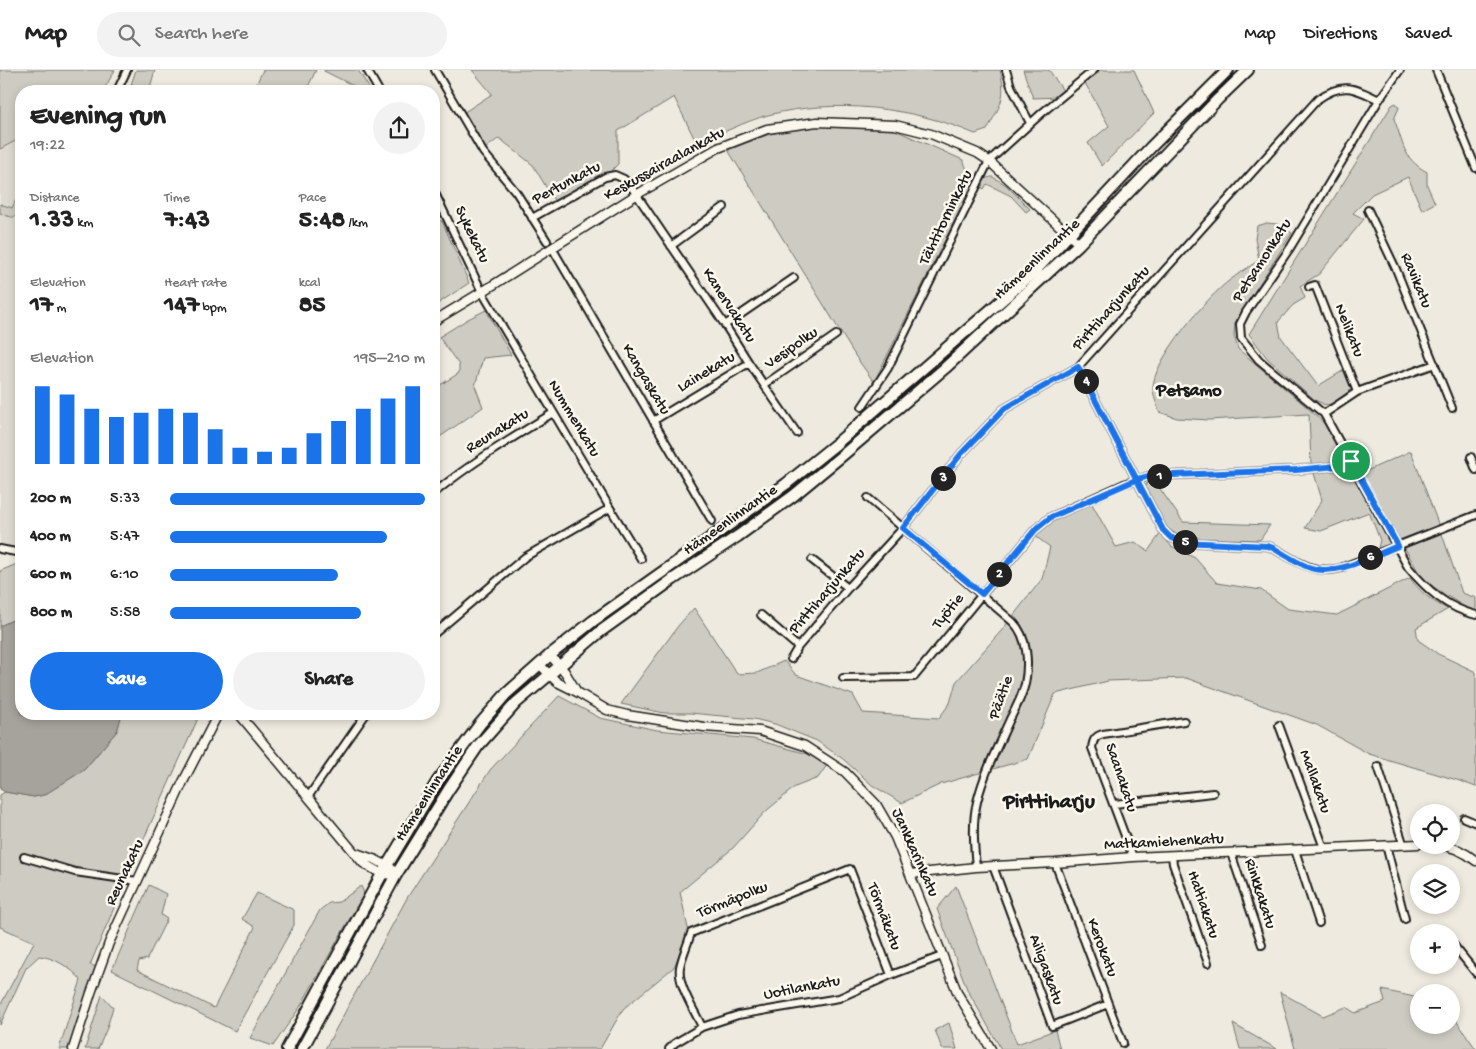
<!DOCTYPE html>
<meta charset="utf-8">
<style>
body{margin:0;font-family:"Gochi Hand",sans-serif;background:#f2f2f2;color:#222;height:100vh;display:flex;flex-direction:column;font-size:19px;white-space:nowrap}
*{box-sizing:border-box;margin:0}
p{font-size:16px;color:#767676}
.icon{flex:none;width:28px;height:28px;fill:none;stroke:currentColor;stroke-width:2;stroke-linecap:round;stroke-linejoin:round}
.map{position:relative;flex:1;overflow:hidden}
.drawer{position:absolute;left:15px;top:15px;width:425px;height:635px;display:flex;flex-direction:column;background:#fff;border-radius:20px;box-shadow:0 2px 8px #0003}
.drawer>*{flex:none}
.controls{position:absolute;left:1410px;top:734px;display:grid;gap:10px}
.controls a{display:grid;place-items:center;width:50px;height:50px;border-radius:50%;background:#fff;box-shadow:0 2px 8px #0003;font-size:25px}
.pin{position:absolute;display:grid;place-items:center;width:42px;height:42px;color:#fff;margin:-21px;border:2px solid #fff;border-radius:50%;box-shadow:0 1px 5px #0007}
.km{position:absolute;width:25px;height:25px;margin:-12px;border-radius:50%;background:#222;color:#fff;font-size:14px;line-height:25px;text-align:center}
.round{display:grid;place-items:center;flex:none;width:52px;height:52px;border-radius:26px;background:#f2f2f2}
.head{display:flex;align-items:center;justify-content:space-between;height:85px;padding:0 15px}
h1{font-size:28px;font-weight:800;line-height:38px}
.figures{display:grid;grid-template-columns:repeat(3,1fr);gap:8px;height:85px;padding:5px 15px}
.figures div{display:grid;align-content:center}
.figures b{font-size:25px;font-weight:800}
.figures small{font-size:14px;font-weight:400}
.figures p{font-size:14px}
.chart{height:140px;padding:10px 15px}
.chart p{display:flex;justify-content:space-between}
.chart svg{width:100%;height:90px;margin-top:5px;stroke:#1a73e8;stroke-width:6}
.action{display:flex;gap:10px;margin-top:auto;padding:10px 15px}
.action a{flex:1;height:58px;border-radius:30px;background:#1a73e8;color:#fff;font-size:20px;font-weight:800;line-height:58px;text-align:center}
.action a+a{background:#f2f2f2;color:#222}
ul{padding:0 15px;list-style:none;font-size:16px}
li{display:grid;grid-template-columns:80px 60px 1fr;align-items:center;height:38px}
li i{height:12px;border-radius:6px;background:#1a73e8}
header{display:flex;align-items:center;gap:30px;box-sizing:border-box;height:70px;padding:0 25px;background:#fff;border-bottom:1px solid #e0e0e0}
header strong{font-size:24px}
nav{display:flex;gap:28px;margin-inline-start:auto;font-size:18px}
.search{width:350px;height:45px;background:#f2f2f2;display:flex;align-items:center;gap:12px;box-sizing:border-box;padding:0 18px;border-radius:28px;color:#767676;font-size:19px}
.map>svg:first-child{display:block}
</style>
<header>
<strong>Map</strong>
<div class="search"><svg class="icon" aria-label="search" viewBox="0 0 24 24"><circle cx="10" cy="10" r="6"/><path d="M15 15l6 6"/></svg>Search here</div>
<nav><a>Map</a><a>Directions</a><a>Saved</a></nav>
</header>
<div class="map">
<svg width="1476" height="979" viewBox="0 0 1476 979">
<rect width="100%" height="100%" fill="#eeeadf"/>
<filter id="ink" filterUnits="userSpaceOnUse"><feTurbulence type="fractalNoise" baseFrequency=".02" numOctaves="2"/><feDisplacementMap in="SourceGraphic" scale="10" xChannelSelector="R" yChannelSelector="G"/><feConvolveMatrix kernelMatrix="1 2 1 2 8 2 1 2 1" color-interpolation-filters="sRGB"/></filter>
<g filter="url(#ink)">
<path fill="#dedad1" d="M21,68V120L12,138L0,134V79Z
M21,142V477L0,474V143L9,148H14L18,147Z"/>
<path fill="#ceccc2" stroke="#75746f" d="M0,0H115L103,21H21V68L0,79Z
M136,0H155L149,21H129Z
M263,0H316L306,21H253Z
M324,0H358L371,21H364L324,1Z
M472,0H1000C1007,29 1000,35 987,60L975,64C913,37 834,28 768,45C746,51 718,65 697,74L674,27L618,61V94L607,105L555,132L533,95L499,68L485,79L463,43L492,24Z
M1023,0H1049L1064,22L1059,27L1033,28Z
M1099,0H1134L1154,43L1102,96L1088,73L1109,56L1085,13Z
M1396,33L1399,38L1394,49C1404,74 1402,88 1427,102V115L1435,133L1422,140L1408,107L1372,124L1353,143L1364,149L1319,204L1300,216L1305,228L1293,235L1278,252L1281,267L1318,316L1344,300L1352,319L1332,334L1325,335L1315,330L1267,288L1249,264L1392,35Z
M815,55L895,60L963,90L973,114L874,312L856,287L728,80L770,64Z
M993,107L1006,115L1030,139L1026,142L1011,126L987,114L984,119L981,117C982,110 986,107 993,107Z
M21,120L20,144C14,150 7,146 0,143V134L12,138Z
M434,150L442,151L469,213L434,236Z
M1267,153L1277,154L1292,163L1235,252L1234,266L1238,279L1308,338L1328,357L1390,474L1378,478L1380,470L1369,442L1321,461L1305,458L1322,430L1311,393L1309,344L1209,350L1177,348L1159,342C1157,334 1153,326 1153,319C1151,292 1208,226 1230,210C1239,203 1249,197 1259,190L1255,169L1257,156Z
M486,240L511,285L483,288L475,316L483,337L434,371V319L459,303V295L439,267L468,249Z
M1411,381L1442,464L1462,523L1476,528V541L1466,538L1423,510L1362,403Z
M1154,410L1183,452L1270,455L1260,470L1182,468L1165,457L1145,417L1147,413Z
M1092,434L1116,477L1135,472L1148,481L1161,463L1171,476L1195,488L1217,513L1261,520L1288,539L1337,545L1410,508C1419,521 1433,533 1448,539L1416,558L1418,570L1438,584L1476,602V717L1457,710L1369,684L1317,655L1186,608L1108,611L1055,624L1028,689L941,714L902,733L872,715L843,689L817,671L775,654L754,649L690,643H664L621,634L678,556L694,538L737,604L757,603L784,591L796,605L853,625L863,643L939,648L950,633L956,612L1002,560L1042,509L1050,477L1035,466L1053,451Z
M17,494L21,495V546L0,556V501Z
M559,626L600,648L657,660L753,669L808,684L827,695L818,708L795,717L765,742L733,778L680,822L689,863L674,897L623,939L600,979H325L407,828L490,700Z
M122,644H200L132,795L90,895L97,897L70,979H59L81,910C72,898 53,887 39,886L26,898L0,955V936L34,872L0,857V725L5,722L34,727L44,725L84,700L117,661Z
M149,815L166,824L161,845L167,849L147,889L139,891L137,900L214,938L255,857L242,849L257,823L294,840V855L235,961L112,900Z
M361,816L364,823L300,937L273,976L250,968L320,840L329,833L339,832Z
M956,816L1017,974L1055,960L1060,979H1001L967,919L937,839Z
M1382,920L1419,928V955H1451V943L1476,979H1295L1280,922L1323,946L1346,937L1355,943L1385,932Z
M102,925L113,937L107,958L98,979H85Z
M949,953L957,979H942L935,960Z
M1233,954L1277,979H1240Z"/>
<path fill="#a6a39d" stroke="#6f6d69" d="M21,546V644H122L117,661L84,700L44,725L34,727L5,722L0,719V556Z"/>
<g fill="none" stroke-linecap="round" stroke-linejoin="round">
<defs>
<path id="minor" d="M367,0L379,21
M435,0L483,82L516,122L547,171
M1006,0L1011,16L1030,53
M1400,0L1379,30L1290,178L1246,242L1240,254L1241,268L1259,290L1324,344L1408,497C1427,520 1447,538 1476,545
M1436,0L1476,98
M117,21L127,0
M434,121L482,222L610,438L641,489
M1368,140L1396,199L1452,338
M532,148L605,107L615,105L624,109L632,118L725,255L749,293L797,363
M671,176L724,137
M555,183L712,451
M1309,217L1315,215L1357,322
M725,255L794,208
M1078,297L1163,460L1170,467L1181,472L1268,476L1273,478C1297,491 1313,505 1341,498L1476,445
M764,315L836,265
M862,337L888,298L989,91L1043,42L1094,0
M1324,344L1357,322L1435,294
M653,351L749,293
M1471,387L1476,400
M434,423C471,393 512,368 553,343
M868,428L1013,552C1028,567 1029,594 1025,614C1022,626 1016,638 1010,649C998,676 984,703 977,732C972,752 974,776 976,797
M0,479L21,483
M812,490L848,518
M761,545L798,577
M434,564L525,487L610,438
M791,589L798,577L848,518L903,458L961,384L1004,339L1078,297L1318,29C1342,12 1354,17 1379,30
M843,608L914,607L1035,460L1051,447L1124,414L1149,406L1296,400L1337,396L1351,391
M1279,655L1324,778
M1378,696L1403,773
M308,727L366,644
M1114,734L1213,723
M1464,748L1476,753
M1386,775L1405,849
M1295,780L1319,853
M1231,783L1262,875
M1172,786L1173,794L1208,893
M24,787L75,802L137,811
M1133,787L1092,678C1093,670 1095,666 1103,664L1184,651
M1055,793L1123,973
M993,796L1052,956L1108,934
M1451,872L1476,903
M702,957C695,941 677,915 680,897C682,886 688,874 691,863L850,799L891,905
M669,979L675,973L702,957L738,945L839,928L891,905L942,886"/>
<path id="tertiary" d="M434,251L490,217L636,125L718,78L767,59L817,52L895,55L931,64L977,83L989,91L1079,174
M550,585L565,602L577,622
M539,594L557,612L577,622L607,640L627,645L704,657L760,661L805,676L845,702L876,734L895,767L958,924L991,979
M239,644L363,793L382,804L396,805
M1438,775C1453,776 1465,782 1476,791
M356,783L376,790L391,798
M911,804L976,797L1055,793L1133,787L1419,774
M73,979L91,923L109,873L183,712L218,644"/>
<path id="primary" d="M287,979L382,804L437,712L480,654L506,624L550,585L593,551L729,455L786,414L836,374L1033,203L1151,77L1228,0
M302,979L396,805L449,719L478,676L516,633L601,561L672,510L738,466L793,426L844,384L945,298L1079,174L1218,29L1248,0"/>
</defs>
<use href="#minor" stroke="#1c1c1c" stroke-width="10"/>
<use href="#tertiary" stroke="#1c1c1c" stroke-width="11"/>
<use href="#primary" stroke="#1c1c1c" stroke-width="14"/>
<use href="#minor" stroke="#fbf7ec" stroke-width="6"/>
<use href="#tertiary" stroke="#fbf7ec" stroke-width="8"/>
<use href="#primary" stroke="#fbf7ec" stroke-width="10"/>
</g>
</g>
<g fill="none" stroke-linecap="round" stroke-linejoin="round" filter="url(#ink)">
<defs>
<path id="route" d="M1351,391L1337,396L1296,400L1149,406L1138,409L1051,447L1035,460L982,524L903,458L961,384L1004,339L1078,297L1163,460L1170,467L1181,472L1268,476L1273,478C1284,484 1296,492 1308,497C1335,508 1372,486 1398,476L1351,391"/>
</defs>
<use href="#route" stroke="#fff" stroke-width="10"/>
<use href="#route" stroke="#1a73e8" stroke-width="6"/>
</g>
<g text-anchor="middle" dominant-baseline="central" stroke-width="5" stroke-linejoin="round" paint-order="stroke">
<g font-size="16" fill="#1c1c1c" stroke="#fbf7ec">
<text transform="translate(665 95) rotate(-29)">Keskussairaalankatu</text>
<text transform="translate(567 114) rotate(-28)">Pertunkatu</text>
<text transform="translate(947 148) rotate(-64)">Tähtitorninkatu</text>
<text transform="translate(471 165) rotate(64)">Sykekatu</text>
<text transform="translate(1038 190) rotate(-43)">Hämeenlinnantie</text>
<text transform="translate(1263 191) rotate(-57)">Petsamonkatu</text>
<text transform="translate(1415 211) rotate(67)">Ravikatu</text>
<text transform="translate(728 236) rotate(57)">Kanervakatu</text>
<text transform="translate(1112 239) rotate(-48)">Pirttiharjunkatu</text>
<text transform="translate(1348 261) rotate(68)">Nelikatu</text>
<text transform="translate(792 279) rotate(-35)">Vesipolku</text>
<text transform="translate(707 303) rotate(-31)">Lainekatu</text>
<text transform="translate(645 310) rotate(59)">Kangaskatu</text>
<text transform="translate(573 349) rotate(59)">Nummenkatu</text>
<text transform="translate(498 362) rotate(-32)">Reunakatu</text>
<text transform="translate(731 451) rotate(-35)">Hämeenlinnantie</text>
<text transform="translate(828 522) rotate(-49)">Pirttiharjunkatu</text>
<text transform="translate(949 542) rotate(-51)">Työtie</text>
<text transform="translate(1002 628) rotate(-70)">Päätie</text>
<text transform="translate(1120 708) rotate(71)">Saanakatu</text>
<text transform="translate(1314 712) rotate(70)">Mallakatu</text>
<text transform="translate(430 724) rotate(-57)">Hämeenlinnantie</text>
<text transform="translate(1164 773) rotate(-3)">Matkamiehenkatu</text>
<text transform="translate(914 783) rotate(66)">Jankkarinkatu</text>
<text transform="translate(126 803) rotate(-65)">Reunakatu</text>
<text transform="translate(1259 824) rotate(72)">Rinkkakatu</text>
<text transform="translate(733 831) rotate(-22)">Törmäpolku</text>
<text transform="translate(1202 835) rotate(71)">Haltiakatu</text>
<text transform="translate(883 847) rotate(69)">Törmäkatu</text>
<text transform="translate(1101 878) rotate(69)">Kerokatu</text>
<text transform="translate(1045 900) rotate(70)">Ailigaskatu</text>
<text transform="translate(802 919) rotate(-11)">Uotilankatu</text>
</g>
<g font-size="18" font-weight="bold" fill="#1c1c1c" stroke="#fbf7ec">
<text x="1189" y="321">Petsamo</text>
</g>
<g font-size="21" font-weight="bold" fill="#1c1c1c" stroke="#fbf7ec">
<text x="1049" y="733">Pirttiharju</text>
</g>
</g>
</svg>
<div class="controls">
<a><svg class="icon" aria-label="locate" viewBox="0 0 24 24"><circle cx="12" cy="12" r="6"/><path d="M12 2v4M12 18v4M2 12h4M18 12h4"/></svg></a>
<a><svg class="icon" aria-label="layers" viewBox="0 0 24 24"><path d="M12 4l9 5-9 5-9-5zM3 14l9 5 9-5"/></svg></a>
<a>+</a>
<a>−</a>
</div>
<div class="pin" style="left:1351px;top:391px;background:#1e9e55"><svg class="icon" aria-label="arrive" viewBox="0 0 24 24"><path d="M6 21V4h12l-3 4 3 4H6"/></svg></div>
<b class="km" style="left:1159px;top:406px">1</b>
<b class="km" style="left:999px;top:504px">2</b>
<b class="km" style="left:943px;top:408px">3</b>
<b class="km" style="left:1086px;top:311px">4</b>
<b class="km" style="left:1185px;top:472px">5</b>
<b class="km" style="left:1370px;top:487px">6</b>
<section class="drawer">
<div class="head"><div><h1>Evening run</h1><p>19:22</p></div><a class="round"><svg class="icon" aria-label="share" viewBox="0 0 24 24"><path d="M12 15V3M7 8l5-5 5 5M5 13v7h14v-7"/></svg></a></div>
<div class="figures">
<div><p>Distance</p><b>1.33<small> km</small></b></div>
<div><p>Time</p><b>7:43</b></div>
<div><p>Pace</p><b>5:48<small> /km</small></b></div>
</div>
<div class="figures">
<div><p>Elevation</p><b>17<small> m</small></b></div>
<div><p>Heart rate</p><b>147<small> bpm</small></b></div>
<div><p>kcal</p><b>85</b></div>
</div>
<div class="chart"><p><span>Elevation</span>195–210 m</p>
<svg viewBox="0 0 160 44" preserveAspectRatio="none"><path d="M5 44V6M15 44V10M25 44V17M35 44V21M45 44V19M55 44V17M65 44V19M75 44V27M85 44V36M95 44V38M105 44V36M115 44V29M125 44V23M135 44V17M145 44V12M155 44V6"/></svg>
</div>
<ul>
<li><b>200 m</b>5:33<i style="width:100%"></i></li>
<li><b>400 m</b>5:47<i style="width:85%"></i></li>
<li><b>600 m</b>6:10<i style="width:66%"></i></li>
<li><b>800 m</b>5:58<i style="width:75%"></i></li>
</ul>
<div class="action"><a>Save</a><a>Share</a></div>
</section>
</div>
